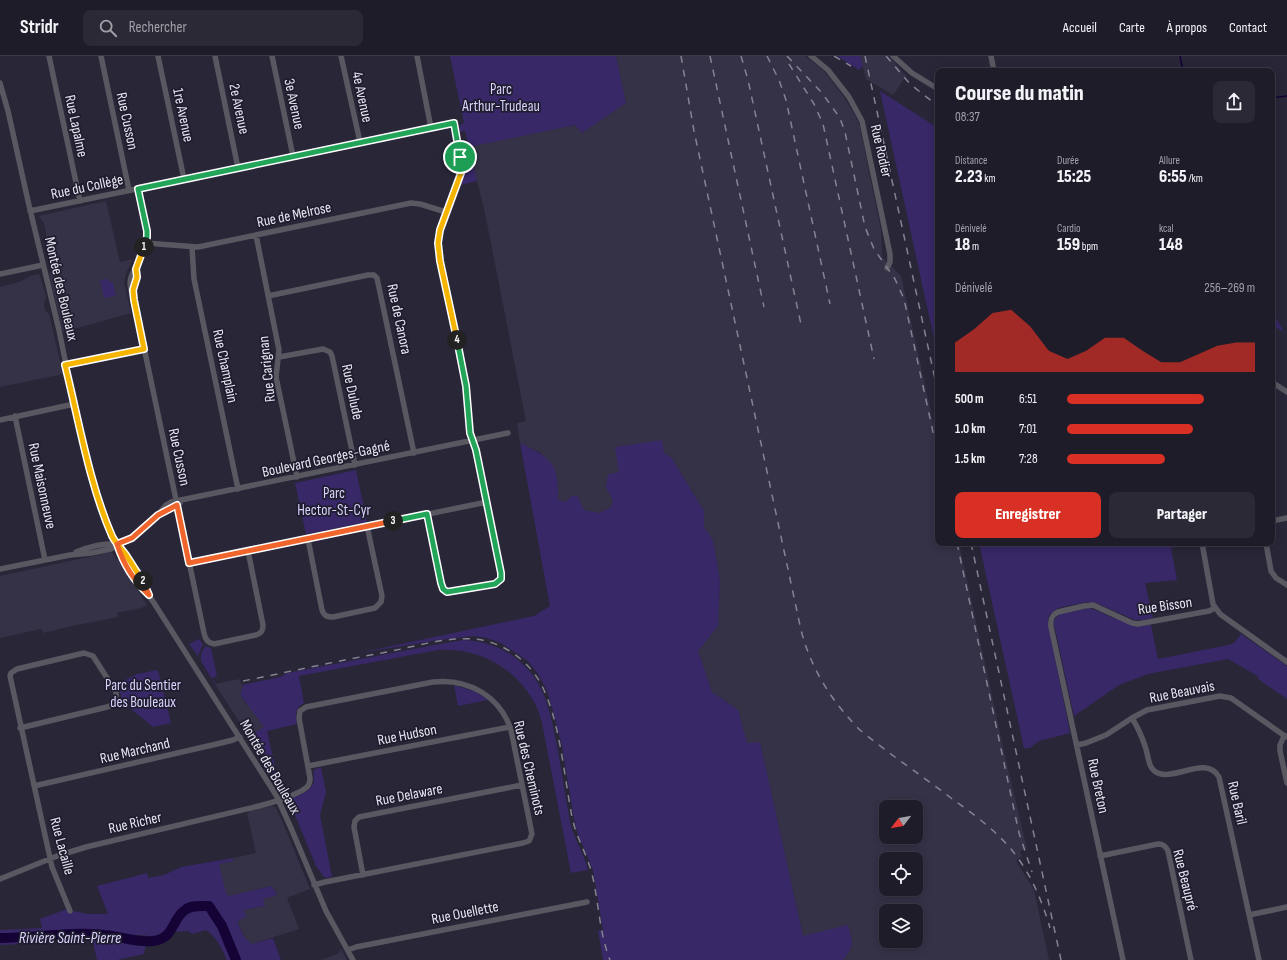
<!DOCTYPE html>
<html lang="fr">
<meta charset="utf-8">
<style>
body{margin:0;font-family:"Sofia Sans Condensed",sans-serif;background:#2c2936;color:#f1f3f6;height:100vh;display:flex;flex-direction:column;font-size:15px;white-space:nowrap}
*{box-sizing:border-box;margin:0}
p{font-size:13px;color:#a1a1a8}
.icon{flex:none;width:22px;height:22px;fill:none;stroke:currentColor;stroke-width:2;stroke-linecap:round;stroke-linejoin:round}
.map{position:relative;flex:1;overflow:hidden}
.drawer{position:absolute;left:935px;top:12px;width:340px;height:478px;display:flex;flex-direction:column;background:#1f1c2a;border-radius:8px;box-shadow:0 2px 10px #0003,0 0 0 1px #3c3a47}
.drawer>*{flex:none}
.needle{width:26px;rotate:239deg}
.buttons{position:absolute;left:879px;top:744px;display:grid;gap:8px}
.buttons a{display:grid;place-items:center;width:44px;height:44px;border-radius:8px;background:#1f1c2a;box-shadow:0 2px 10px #0003,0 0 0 1px #3c3a47;font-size:20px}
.pin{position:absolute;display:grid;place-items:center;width:34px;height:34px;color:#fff;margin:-17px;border:2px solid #fff;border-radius:50%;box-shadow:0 1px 4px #0007}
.km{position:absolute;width:20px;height:20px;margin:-10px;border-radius:50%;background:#222;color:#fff;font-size:11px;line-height:20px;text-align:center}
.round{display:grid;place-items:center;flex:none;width:42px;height:42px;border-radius:8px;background:#2c2936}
.head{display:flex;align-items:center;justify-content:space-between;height:68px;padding:0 20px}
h1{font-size:22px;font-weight:800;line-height:30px}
.figures{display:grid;grid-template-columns:repeat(3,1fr);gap:6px;height:68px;padding:4px 20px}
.figures div{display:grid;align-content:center}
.figures b{font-size:17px;font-weight:800}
.figures small{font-size:11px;font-weight:400}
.figures p{font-size:11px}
.chart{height:112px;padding:8px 20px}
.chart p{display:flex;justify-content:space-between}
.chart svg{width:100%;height:72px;margin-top:4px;fill:#d93025;opacity:.7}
.action{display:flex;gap:8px;margin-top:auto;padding:8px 20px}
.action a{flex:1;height:46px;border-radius:8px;background:#d93025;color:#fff;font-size:16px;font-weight:800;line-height:46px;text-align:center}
.action a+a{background:#2c2936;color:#f1f3f6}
ul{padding:0 20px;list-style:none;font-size:13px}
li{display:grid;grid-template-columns:64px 48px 1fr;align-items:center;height:30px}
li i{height:10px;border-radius:5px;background:#d93025}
header{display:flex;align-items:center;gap:24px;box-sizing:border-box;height:56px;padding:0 20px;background:#1f1c2a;border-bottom:1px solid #3c3a47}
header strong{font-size:19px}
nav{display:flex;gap:22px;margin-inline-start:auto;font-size:14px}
.search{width:280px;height:36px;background:#2c2936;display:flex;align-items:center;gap:10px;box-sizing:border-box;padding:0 14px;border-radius:8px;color:#a1a1a8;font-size:15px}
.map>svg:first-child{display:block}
</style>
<header>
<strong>Stridr</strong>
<div class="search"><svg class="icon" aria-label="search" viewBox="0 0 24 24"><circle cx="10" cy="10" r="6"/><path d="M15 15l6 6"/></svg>Rechercher</div>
<nav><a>Accueil</a><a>Carte</a><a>À propos</a><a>Contact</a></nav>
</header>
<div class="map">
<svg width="1287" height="904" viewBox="0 0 1287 904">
<rect width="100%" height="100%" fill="#292638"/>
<path fill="#353248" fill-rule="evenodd" d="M616,0H805L823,14L844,41L856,61L860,71L881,175L882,201L901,220L938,388V487H959L1005,700L1027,793L1020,795L1022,800L1016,805L1034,834L1049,904H843L852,891L803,880L760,687L747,688L738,654L712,636L698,595L718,570L720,525L713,484L704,471V455L671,401L664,397L619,416L606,431L613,445L611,451L599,457L584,454L567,446L558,444L557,420L541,397L520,387L517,367L526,365L484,152L468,91L575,69L582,77L626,47ZM886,751H916V781H886ZM886,803H916V833H886ZM886,855H916V885H886Z
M860,0H889L906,20L893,39L866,23Z
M106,145L120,206L133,203L127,215L124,226L131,257L63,276L49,217L52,215V208L44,167L39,160Z
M39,218L41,223L46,241L44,248L45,254L49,258L63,318L0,331V231L20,226L30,220Z
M112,496L117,504L118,503L147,549L141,552L117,557L118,561L72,570L43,577L41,573L0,582V520Z
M239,623L244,632L243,636L240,638L247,649L252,653L264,671L249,681L215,628Z
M272,750L276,752L283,767L310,833L287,842L299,873L252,888L245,882L241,873L238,868L239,864L244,854L265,850L263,843L277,839L272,830L229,840L221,831L217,823L220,805L256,797L247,757H249V755Z
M341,893L347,904H321L338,898Z"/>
<path fill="#382867" d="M450,0H616L626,47L582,77L575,69L469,91L477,125L461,129L466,112L464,96L465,88L468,87L465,75L461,76L459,74L460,69L464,67Z
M837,0H860L863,10L859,14Z
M880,35L938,72V301Z
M106,223L113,227L116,240L104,242L100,224Z
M1272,260L1276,262L1284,276L1272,269Z
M662,384L664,397L671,401L704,455V471L713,484L720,525L718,570L698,595L712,636L738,654L747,687L760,686L803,880L848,869C853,888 855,888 843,904H603L598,875L603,874L593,814L577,776L574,763L562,690L553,655L547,635L538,618L528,605L501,587L487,582L474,580L438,584L354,598L534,560L550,550L520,387C536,395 555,402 557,422C558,429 558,436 558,444L566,446L570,441L577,439L584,454L599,457L611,451L613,445L606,431L608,419L619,416L615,391Z
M356,414L367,466L306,478L295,427Z
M979,487H1198L1171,492L1177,524L1145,527L1153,562L1143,564H1135L1096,547L1087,546L1058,552L1049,559L1048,568L1070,677L1039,685L1030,692H1024Z
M1090,552L1133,570L1151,569L1158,603L1228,589L1234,587L1241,578L1287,610V643L1258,623L1259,621L1228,603L1148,618L1119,629L1074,660L1054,568V564L1060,558Z
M199,583L203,588L198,600L189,588Z
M463,584C496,585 526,602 541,633C547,644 550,658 553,670C560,702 564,734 570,766C574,783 584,797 588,814L571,817L542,667C540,660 538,653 534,646C515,611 477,591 438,594L299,620L304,647C295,652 295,659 297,668L267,675L277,719L286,736L280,731L249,681L264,671C256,659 248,650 240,638L242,636L241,633L244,632L242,629L280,621L287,617L440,588Z
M205,590L211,592L217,620L212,622L216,628H215L201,605V598Z
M157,614L159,618L171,667L153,671L126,649L121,647V639L116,629L137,618Z
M454,629L476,636L488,644L458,650Z
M321,711L326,736L320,759L332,821L325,822L316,810L292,752L290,743C298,740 310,736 313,728C315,724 313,719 314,714Z
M233,802V805L219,808L226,837L229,840L272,830L277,839L263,843L265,850L244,854L246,861L239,864L238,868L245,882L252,888L273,882L281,904H227C222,894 217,881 206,874L192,878L188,875L174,876C181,863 190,847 207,854L212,851C204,846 192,848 183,851L167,873L162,878L156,881L141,879L127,881L113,877L90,876L0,879V874L42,872L40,863L67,853L69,857L74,855L87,858H108L97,830L147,817L148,822L164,819L181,811Z
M47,881L48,887L0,889V884Z
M92,882C111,882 128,887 146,888L144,898L117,904H97Z"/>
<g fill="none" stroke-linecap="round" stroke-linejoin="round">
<path stroke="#150336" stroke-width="1.5" d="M1180,0L1183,15
M1272,42L1287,40"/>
<path stroke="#150336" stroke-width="10" d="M0,882C35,882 70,875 104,879C120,880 137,887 153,885C175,882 171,864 185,854C191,849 201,850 209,850L222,870L236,904"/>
<path stroke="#595861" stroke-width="5.5" d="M49,0L80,145
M101,0L129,134
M158,0L184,123
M215,0L238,112
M272,0L293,100
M341,0L360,86
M417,0L431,72
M811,0L828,14L849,41L862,65L890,198V206L887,212
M893,0L912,17L938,33
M991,0L994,15
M0,27L8,55L28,145L59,274L74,348L98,441L113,481L117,488L126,499L145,529L149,539
M138,133L147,178L136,213C127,222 130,233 134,244L204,577C205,583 208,587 214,588L256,579C262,577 263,574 263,569L248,495
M30,155L454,67L462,112L458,126L440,174L438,193L465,322L470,377L476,394L501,517C502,523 500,526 495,528L454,536C446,537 443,534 441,527L427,458
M256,179L279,294L276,321L297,421
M145,187L198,191L411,147L420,148L446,156
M192,191L194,223L238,433
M0,218L43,209
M134,238C133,229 138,222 136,213
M268,240L368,219H374L377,222L414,397
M279,301L323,293L330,296L332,300L355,409
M65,309L144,293
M1272,326L1287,336
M15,360L45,504
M0,364L74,348
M159,458L172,452L180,447
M1272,465L1287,462
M308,483L322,554C324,560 327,561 333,561L375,552L381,546L382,540L367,470
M1202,487L1213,548L1220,558L1287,606
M1266,487L1271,515L1276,522L1287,529
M118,491C122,505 131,518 139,530C144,536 150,540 154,547L276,739L291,772L326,855L353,904
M76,496C89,491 103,487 117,488
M189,507L487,446
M0,513L70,499L91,497L111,493L135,479L158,459L166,449L171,446L508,377
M1132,662C1137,670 1142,681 1145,690C1149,700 1147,715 1161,718C1178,722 1207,700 1219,721L1259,904
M20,672L107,651C114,649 117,644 116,636L93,600L84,597L17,613L11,617L10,620L52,811L70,855
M1284,680L1280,689V695L1287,727
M1077,689L1086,687L1106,679L1132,662L1147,654L1220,640L1231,642L1282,678L1287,681
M308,710L510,671
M34,730L221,687L233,684L240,681
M1100,800L1158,788C1163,788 1166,790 1168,795L1191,904
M363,819L354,771L355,765L359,761L522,729
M0,823L57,800L86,791L259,750C271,747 298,739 307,731C310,728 310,725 310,722L299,662L300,655L306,651L433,626C468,622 500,640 511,674L532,778L529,785L523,787L325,826L314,829
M1249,859L1287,851
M348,894L356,891L587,846
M1123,904L1051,571C1050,563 1052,559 1058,556L1084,550L1093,549L1132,567L1138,568L1209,555L1215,552"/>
<path stroke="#858392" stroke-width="1.5" stroke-dasharray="7 7" stroke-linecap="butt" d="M681,0L694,75L801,574C811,613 832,646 860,674C889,698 921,719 951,742C972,757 994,773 1011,793C1030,816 1042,844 1050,872
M710,0L764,251
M741,0L748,24L802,273
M767,0L779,24L786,44L830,248
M787,0L822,37L840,62L845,76L865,171L874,193L895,223L904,243L938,399
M834,0L851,10
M865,0L938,337
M886,0L910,28L938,50
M789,8L814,48L823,68L874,303
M957,487L1019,777L1032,816
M971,487L1061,904
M243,625C293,615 342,604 392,595C421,589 453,579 482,584C507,589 529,606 541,628C560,664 564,720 572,761C576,781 587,798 592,818C599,847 599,876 610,904"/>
</g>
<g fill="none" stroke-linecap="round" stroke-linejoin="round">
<defs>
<path id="split-1" d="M144,191L147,181V175L138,133L454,67L460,101"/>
<path id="split-2" d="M143,525C137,517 132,508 126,499C122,493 116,488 112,480C89,427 79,365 65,309L144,293L134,244L133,234L137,221L136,213L144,191"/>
<path id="split-3" d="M143,525L149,539C135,526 123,507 117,488L132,482L158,459L177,449L189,507L393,465"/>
<path id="split-4" d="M393,465L427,458L441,527L443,533L447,536L495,528L501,523V517L476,394L470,377L466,330L457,284"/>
<path id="split-5" d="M457,284L440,205L438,187L440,174L461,117L460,101"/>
</defs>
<use href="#split-1" stroke="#fff" stroke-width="8"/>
<use href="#split-2" stroke="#fff" stroke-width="8"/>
<use href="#split-3" stroke="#fff" stroke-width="8"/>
<use href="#split-4" stroke="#fff" stroke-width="8"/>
<use href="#split-5" stroke="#fff" stroke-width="8"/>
<use href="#split-1" stroke="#22a559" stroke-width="5"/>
<use href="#split-2" stroke="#f5b400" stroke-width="5"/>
<use href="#split-3" stroke="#f0652b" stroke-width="5"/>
<use href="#split-4" stroke="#22a559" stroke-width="5"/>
<use href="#split-5" stroke="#f5b400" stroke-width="5"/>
</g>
<g text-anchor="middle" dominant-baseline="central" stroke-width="3.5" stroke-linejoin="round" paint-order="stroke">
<g font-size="15" fill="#d9d3fe" stroke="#1f1d2e">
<text x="501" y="33">Parc<tspan x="501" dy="17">Arthur-Trudeau</tspan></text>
<text x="334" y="437">Parc<tspan x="334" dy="17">Hector-St-Cyr</tspan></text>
<text x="143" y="629">Parc du Sentier<tspan x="143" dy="17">des Bouleaux</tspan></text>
</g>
<g font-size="15" fill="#e7e6f2" stroke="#1f1d2e">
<text transform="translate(362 41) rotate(78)">4e Avenue</text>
<text transform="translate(294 48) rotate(78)">3e Avenue</text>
<text transform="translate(239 53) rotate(78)">2e Avenue</text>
<text transform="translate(183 59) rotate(78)">1re Avenue</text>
<text transform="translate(127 65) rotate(78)">Rue Cusson</text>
<text transform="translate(76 70) rotate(78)">Rue Lapalme</text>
<text transform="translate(881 95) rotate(77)">Rue Rodier</text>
<text transform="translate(87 131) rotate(-12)">Rue du Collège</text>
<text transform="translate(294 159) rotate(-12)">Rue de Melrose</text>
<text transform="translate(61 233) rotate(77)">Montée des Bouleaux</text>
<text transform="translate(399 263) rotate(78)">Rue de Canora</text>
<text transform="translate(225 310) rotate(78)">Rue Champlain</text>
<text transform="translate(267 313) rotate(-96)">Rue Carignan</text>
<text transform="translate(352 336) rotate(78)">Rue Dulude</text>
<text transform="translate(179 401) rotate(78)">Rue Cusson</text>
<text transform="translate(326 403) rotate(-12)">Boulevard Georges-Gagné</text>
<text transform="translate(42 430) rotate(78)">Rue Maisonneuve</text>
<text transform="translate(1165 550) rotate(-8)">Rue Bisson</text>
<text transform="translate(1182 636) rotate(-11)">Rue Beauvais</text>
<text transform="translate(407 679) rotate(-11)">Rue Hudson</text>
<text transform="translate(135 695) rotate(-13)">Rue Marchand</text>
<text transform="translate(270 711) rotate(60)">Montée des Bouleaux</text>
<text transform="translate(529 712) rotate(77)">Rue des Cheminots</text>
<text transform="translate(1098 730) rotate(78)">Rue Breton</text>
<text transform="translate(409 739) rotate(-11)">Rue Delaware</text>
<text transform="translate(1237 747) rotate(77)">Rue Baril</text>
<text transform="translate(135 767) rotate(-13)">Rue Richer</text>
<text transform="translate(62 790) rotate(75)">Rue Lacaille</text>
<text transform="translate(1185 824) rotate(76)">Rue Beaupré</text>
<text transform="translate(465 857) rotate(-11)">Rue Ouellette</text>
</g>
<g font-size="16" font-style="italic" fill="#dad4ff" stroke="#1f1d2e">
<text x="70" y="882">Rivière Saint-Pierre</text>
</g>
</g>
</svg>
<div class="buttons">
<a><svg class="needle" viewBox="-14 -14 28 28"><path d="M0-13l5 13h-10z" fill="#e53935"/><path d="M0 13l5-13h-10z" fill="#a1a1a8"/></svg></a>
<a><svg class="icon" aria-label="locate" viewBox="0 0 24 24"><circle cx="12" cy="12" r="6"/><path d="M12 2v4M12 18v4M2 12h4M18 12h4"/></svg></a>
<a><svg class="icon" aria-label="layers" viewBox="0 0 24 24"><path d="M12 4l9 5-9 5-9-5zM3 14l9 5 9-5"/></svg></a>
</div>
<div class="pin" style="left:460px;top:101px;background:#1e9e55"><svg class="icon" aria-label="arrive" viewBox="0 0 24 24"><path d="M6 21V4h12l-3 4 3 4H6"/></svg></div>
<b class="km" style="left:144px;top:191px">1</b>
<b class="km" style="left:143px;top:525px">2</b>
<b class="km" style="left:393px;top:465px">3</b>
<b class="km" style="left:457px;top:284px">4</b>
<section class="drawer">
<div class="head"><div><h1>Course du matin</h1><p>08:37</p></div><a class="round"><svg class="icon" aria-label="share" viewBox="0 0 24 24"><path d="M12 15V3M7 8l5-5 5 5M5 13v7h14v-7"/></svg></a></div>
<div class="figures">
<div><p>Distance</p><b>2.23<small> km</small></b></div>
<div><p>Durée</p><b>15:25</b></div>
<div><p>Allure</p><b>6:55<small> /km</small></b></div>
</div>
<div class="figures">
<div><p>Dénivelé</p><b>18<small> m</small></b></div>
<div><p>Cardio</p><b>159<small> bpm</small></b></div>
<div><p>kcal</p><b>148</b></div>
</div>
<div class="chart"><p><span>Dénivelé</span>256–269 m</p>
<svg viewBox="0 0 160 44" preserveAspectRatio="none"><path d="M0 44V26L10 18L20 8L30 6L40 16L50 31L60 36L70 31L80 23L90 23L100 31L110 38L120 38L130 33L140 28L150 26L160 26V44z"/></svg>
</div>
<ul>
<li><b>500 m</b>6:51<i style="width:73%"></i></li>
<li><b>1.0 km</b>7:01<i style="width:67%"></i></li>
<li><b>1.5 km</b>7:28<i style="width:52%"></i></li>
</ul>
<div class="action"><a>Enregistrer</a><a>Partager</a></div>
</section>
</div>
